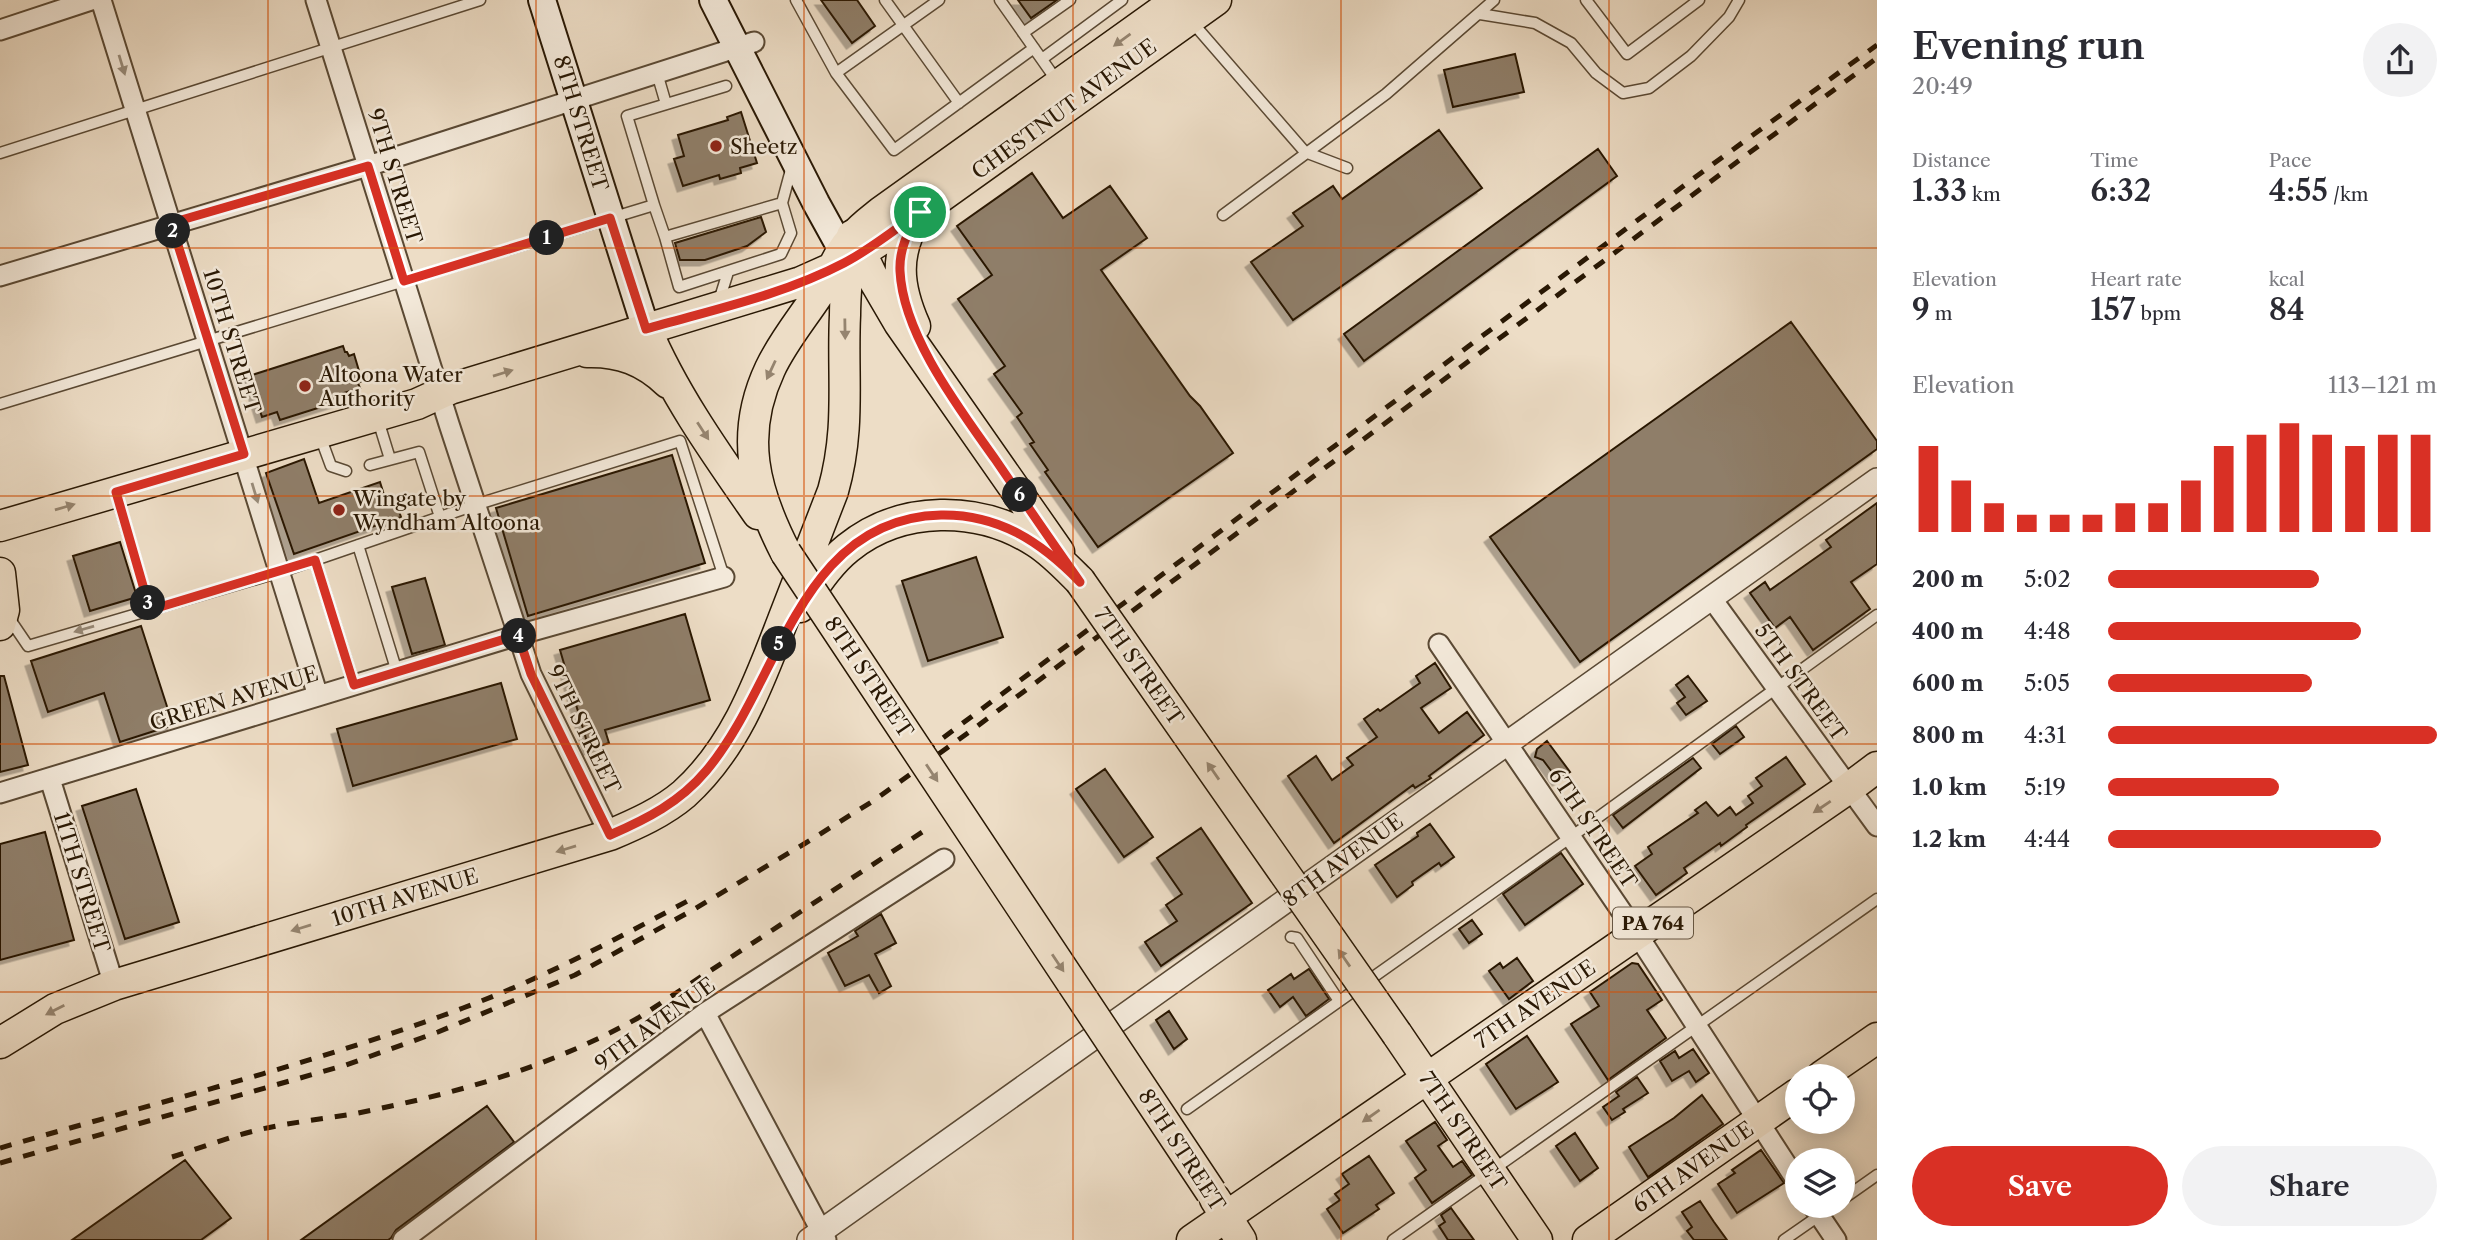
<!DOCTYPE html>
<meta charset="utf-8">
<style>
body{margin:0;font-family:"Libre Caslon Text",serif;background:#f2f2f3;color:#2b2b33;height:100vh;display:flex;flex-direction:column;font-size:26px;white-space:nowrap}
*{box-sizing:border-box;margin:0}
p{font-size:23px;color:#7c7c81}
.icon{flex:none;width:38px;height:38px;fill:none;stroke:currentColor;stroke-width:2;stroke-linecap:round;stroke-linejoin:round}
.map{position:relative;flex:1;overflow:hidden}
.sheet{display:flex;flex-direction:column;background:#fff;width:595px}
.sheet>*{flex:none}
.tools{position:absolute;left:1785px;top:1064px;display:grid;gap:14px}
.tools a{display:grid;place-items:center;width:70px;height:70px;border-radius:50%;background:#fff;box-shadow:0 4px 18px #0003;font-size:35px}
.pin{position:absolute;display:grid;place-items:center;width:60px;height:60px;color:#fff;margin:-30px;border:4px solid #fff;border-radius:50%;box-shadow:0 2px 7px #0007}
.km{position:absolute;width:35px;height:35px;margin:-18px;border-radius:50%;background:#222;color:#fff;font-size:19px;line-height:35px;text-align:center}
.round{display:grid;place-items:center;flex:none;width:74px;height:74px;border-radius:37px;background:#f2f2f3}
.overview{display:flex;align-items:center;justify-content:space-between;height:119px;padding:0 35px}
h1{font-size:38px;font-weight:600;line-height:52px}
.stats{display:grid;grid-template-columns:repeat(3,1fr);gap:10px;height:119px;padding:7px 35px}
.stats div{display:grid;align-content:center}
.stats b{font-size:30px;font-weight:600}
.stats small{font-size:19px;font-weight:400}
.stats p{font-size:19px}
.chart{height:196px;padding:14px 35px}
.chart p{display:flex;justify-content:space-between}
.chart svg{width:100%;height:126px;margin-top:7px;stroke:#d93025;stroke-width:6}
.primary-button{display:flex;gap:14px;margin-top:auto;padding:14px 35px}
.primary-button a{flex:1;height:80px;border-radius:42px;background:#d93025;color:#fff;font-size:28px;font-weight:600;line-height:80px;text-align:center}
.primary-button a+a{background:#f2f2f3;color:#2b2b33}
ul{padding:0 35px;list-style:none;font-size:23px}
li{display:grid;grid-template-columns:112px 84px 1fr;align-items:center;height:52px}
li i{height:18px;border-radius:9px;background:#d93025}
main{display:flex;flex:1;min-height:0}
.map>svg:first-child{display:block}
</style>
<main>
<div class="map">
<svg width="1877" height="1240" viewBox="0 0 1877 1240">
<defs>
<filter id="shadow"><feDropShadow dx="-5.5" dy="5.5" stdDeviation="0" flood-color="#0004"/></filter>
</defs>
<rect width="100%" height="100%" fill="#edddc6"/>
<filter id="stains"><feTurbulence type="fractalNoise" baseFrequency=".00286" numOctaves="4"/><feColorMatrix values="0 0 0 0 .2 0 0 0 0 .09 0 0 0 0 .02 0 0 0 .5 -.17"/></filter>
<radialGradient id="worn" r=".72"><stop offset=".6" stop-color="#630" stop-opacity="0"/><stop offset="1" stop-color="#630" stop-opacity=".3"/></radialGradient>
<path fill="#8f7e69" stroke="#291804" stroke-width="2" filter="url(#shadow)" d="M821,0H857L875,26L852,43Z
M1018,0H1057L1031,18Z
M1515,54L1524,92L1453,107L1444,70Z
M741,112L757,163L740,168L741,173L720,179L719,175L683,186L674,159L684,156L678,135L728,120L727,117Z
M1439,130L1482,188L1293,320L1251,262L1303,226L1293,213L1333,186L1342,199Z
M1598,149L1617,176L1364,361L1344,334Z
M1032,173L1063,218L1110,186L1147,238L1101,270L1190,396L1200,406L1233,453L1098,547L1045,472L1048,470L1030,444L1034,442L1017,417L1022,413L994,374L1005,366L958,299L992,275L957,226Z
M761,217L766,232L747,246L705,260H680L675,243Z
M1791,322L1877,441V449L1580,662L1490,537Z
M343,346L345,352H347L349,356L354,354L362,381L358,383L360,388L341,394L343,400L280,420L277,412L262,417L249,376Z
M672,455L705,563L528,616L496,508Z
M304,459L319,503L380,482L385,498L393,495L401,517L294,554L266,473Z
M1877,503V564L1851,582L1870,609L1813,650L1790,617L1775,628L1750,593L1765,582L1770,590L1831,547L1826,540Z
M120,542L137,597L90,611L73,556Z
M976,557L1003,637L928,661L902,581Z
M425,578L445,645L412,654L392,587Z
M685,614L710,700L605,730L609,743L589,749L560,650Z
M141,626L173,725L120,742L104,693L48,712L31,661Z
M1435,663L1451,688L1421,708L1439,733L1467,712L1484,735L1429,776L1431,778L1415,788L1413,785L1334,843L1288,776L1316,756L1332,780L1353,765L1347,758L1377,737L1364,719L1378,709L1380,711L1420,683L1416,676Z
M0,676H4L28,765L0,772Z
M1688,676L1707,701L1686,715L1677,703L1685,697L1676,685Z
M501,683L517,739L353,786L337,729Z
M1736,726L1744,737L1720,754L1712,744Z
M1547,741L1570,772L1558,780L1543,760L1535,757L1537,749Z
M1786,757L1805,784L1746,825L1747,827L1721,846L1720,843L1684,868L1687,873L1656,895L1635,866L1652,854L1648,847L1698,813L1695,810L1706,802L1718,816L1730,807L1736,815L1753,803L1748,796L1762,786L1756,778Z
M1693,758L1701,768L1623,828L1613,815Z
M1105,769L1153,837L1124,857L1076,789Z
M136,789L179,922L125,939L82,806Z
M1430,824L1454,857L1441,866L1439,863L1412,882L1413,885L1397,897L1375,865L1418,836L1417,833Z
M1201,828L1252,903L1161,966L1145,942L1177,921L1166,905L1182,894L1157,858Z
M45,832L74,940L0,960V844Z
M1561,853L1583,884L1525,925L1503,894Z
M881,914L896,943L875,954L891,986L879,993L869,975L845,986L828,953L858,936L855,931Z
M1472,920L1482,934L1469,943L1459,929Z
M1517,958L1533,981L1509,999L1489,971L1500,963L1503,968Z
M1632,963L1638,964L1662,1000L1647,1010L1666,1038L1608,1080L1571,1024L1599,1006L1590,992Z
M1309,969L1329,999L1306,1016L1293,997L1280,1007L1268,990L1291,974L1294,979Z
M1169,1011L1187,1039L1174,1049L1156,1020Z
M1527,1036L1558,1082L1516,1109L1486,1064Z
M1693,1049L1709,1073L1696,1082L1689,1071L1672,1081L1660,1061L1675,1051L1679,1058Z
M1637,1077L1648,1093L1623,1109L1625,1112L1612,1120L1603,1107L1619,1096L1616,1092Z
M1702,1095L1723,1124L1648,1177L1629,1147L1674,1118Z
M487,1106L514,1142L396,1230L391,1238L388,1240H301Z
M1435,1122L1447,1140L1438,1146L1453,1167L1462,1161L1472,1175L1432,1203L1415,1178L1426,1170L1406,1141Z
M1575,1133L1598,1168L1580,1181L1556,1146Z
M1761,1150L1784,1183L1737,1213L1718,1184L1735,1173L1732,1170Z
M1369,1156L1394,1193L1376,1205L1379,1209L1343,1233L1327,1209L1340,1200L1335,1194L1349,1184L1342,1174Z
M185,1160L231,1218L201,1240H72Z
M1700,1201L1714,1222L1727,1240H1694L1687,1231L1692,1227L1682,1212Z
M1451,1208L1474,1240H1448L1439,1226L1445,1222L1441,1215Z"/>
<g fill="none" stroke-linecap="round" stroke-linejoin="round">
<defs>
<path id="service" d="M796,0L836,73L894,150L1034,48
M885,0L959,103
M1000,0L1057,81
M1586,0L1627,54L1699,0
M1480,14L1535,23L1571,43L1596,73L1623,93L1649,88L1691,56L1729,17L1739,0
M1192,22L1305,152L1347,168
M1023,33L1070,0
M1042,59L1122,0
M657,73L666,104
M836,73L939,0
M0,153L480,0
M654,205L627,116L726,86
M1223,215L1386,94L1494,0
M665,237L679,287L781,254L791,233L782,203L792,166
M719,301L728,272
M0,404L654,205L665,237L782,203
M378,420L390,459
M320,436L331,466L346,471
M370,465L419,452L440,517
M117,496L150,610
M358,545L397,672
M315,560L354,685
M9,618L28,646L280,572L475,505L680,441L724,577
M1291,937L1297,938L1339,1001
M1187,1109L1571,837L1877,615
M1843,1199L1877,1175
M1393,1240L1877,899
M1784,1240L1833,1206"/>
<path id="minor" d="M101,0L318,696
M316,0L449,424L531,674L610,835
M0,30L91,0
M0,276L368,166L754,42
M1712,599L1877,826
M1439,644L1637,934L1797,1181
M50,779L114,985
M0,793L518,635L724,577
M705,1013L826,1240
M1813,1206L1836,1240
M403,1240L705,1013L944,859"/>
<path id="tertiary" d="M809,1240L1877,480"/>
<path id="secondary" d="M542,0L646,329
M713,0L816,203L848,261"/>
<path id="primary" d="M853,236L875,282L899,323L1059,552
M915,326C897,285 894,254 918,214
M646,329C674,395 717,455 758,514
M587,352C620,351 645,361 668,383
M0,526L417,404L450,389L801,282L848,261L879,241L1216,0
M786,553C754,491 739,435 770,369C782,343 801,320 817,296C830,277 837,254 853,237C861,227 871,220 881,212L1177,0
M0,573L4,610L0,625
M800,607C814,587 828,564 848,548C901,505 979,505 1036,542C1052,552 1066,567 1080,581
M1397,1034L1537,1240
M0,1043L55,1009L114,985L610,835C636,824 663,812 684,794C736,747 759,682 783,620C800,577 816,534 833,491C851,427 842,378 845,315C845,297 847,279 848,261
M1822,1076L1877,1038
M1215,1199L1241,1240
M1192,1240L1849,788L1877,767
M1588,1240L1797,1094"/>
<path id="trunk" d="M848,261L853,236"/>
</defs>
<use href="#service" stroke="#5a4934" stroke-width="13"/>
<use href="#minor" stroke="#5a4934" stroke-width="23"/>
<use href="#tertiary" stroke="#5a4934" stroke-width="26"/>
<use href="#secondary" stroke="#291804" stroke-width="30"/>
<use href="#primary" stroke="#291804" stroke-width="33"/>
<use href="#trunk" stroke="#291804" stroke-width="35"/>
<use href="#service" stroke="#f3e9da" stroke-width="10"/>
<use href="#minor" stroke="#f3e9da" stroke-width="19"/>
<use href="#tertiary" stroke="#f3e9da" stroke-width="23"/>
<use href="#secondary" stroke="#f3e9da" stroke-width="26"/>
<use href="#primary" stroke="#edddc6" stroke-width="30"/>
<use href="#trunk" stroke="#edddc6" stroke-width="32"/>
<path stroke="#291804" stroke-width="5" stroke-dasharray="12 12" stroke-linecap="butt" d="M924,752L1713,164L1877,45
M0,1148C154,1103 312,1065 463,1008C544,978 620,937 697,896
M172,1157C200,1148 229,1137 258,1130C291,1122 325,1119 358,1113C458,1093 548,1068 638,1018L927,829
M0,1163L346,1065L438,1032L575,975L691,911L804,844L873,801L972,730L1877,58"/>
<defs>
<path id="primary-bridge" d="M786,553L1211,1192
M1080,581L1397,1034"/>
</defs>
<use href="#primary-bridge" stroke="#291804" stroke-width="33" stroke-linecap="butt"/>
<use href="#primary-bridge" stroke="#edddc6" stroke-width="30"/>
</g>
<defs><path id="oneway-solid" d="M-6-.8H1V-3.2L6.5 0L1 3.2V.8H-6Z" transform="scale(1.75)"/></defs>
<g fill="#95846f">
<use href="#oneway-solid" transform="translate(1122 40) rotate(144)"/>
<use href="#oneway-solid" transform="translate(845 329) rotate(89)"/>
<use href="#oneway-solid" transform="translate(771 370) rotate(115)"/>
<use href="#oneway-solid" transform="translate(503 373) rotate(-17)"/>
<use href="#oneway-solid" transform="translate(703 431) rotate(57)"/>
<use href="#oneway-solid" transform="translate(65 507) rotate(-16)"/>
<use href="#oneway-solid" transform="translate(1213 771) rotate(-125)"/>
<use href="#oneway-solid" transform="translate(932 773) rotate(56)"/>
<use href="#oneway-solid" transform="translate(1822 807) rotate(146)"/>
<use href="#oneway-solid" transform="translate(566 849) rotate(163)"/>
<use href="#oneway-solid" transform="translate(301 928) rotate(163)"/>
<use href="#oneway-solid" transform="translate(1344 958) rotate(-125)"/>
<use href="#oneway-solid" transform="translate(1058 963) rotate(56)"/>
<use href="#oneway-solid" transform="translate(55 1010) rotate(153)"/>
<use href="#oneway-solid" transform="translate(1371 1116) rotate(145)"/>
</g>
<g fill="#988b7a">
<use href="#oneway-solid" transform="translate(122 65) rotate(73)"/>
<use href="#oneway-solid" transform="translate(255 493) rotate(73)"/>
<use href="#oneway-solid" transform="translate(84 629) rotate(164)"/>
</g>
<g fill="none" stroke-linecap="round" stroke-linejoin="round">
<defs>
<path id="route" d="M368,166L404,281L610,218L646,329C712,310 783,295 844,263C871,249 895,229 920,212C908,231 899,249 900,271C903,335 959,408 995,459C1023,500 1051,541 1080,582C1041,542 999,514 941,515C799,518 780,684 706,771C680,802 647,819 610,835L531,674L518,635L354,685L315,560L150,610L116,492L244,454L171,223Z"/>
</defs>
<use href="#route" stroke="#fff" stroke-width="14"/>
<use href="#route" stroke="#d93025" stroke-width="9"/>
</g>
<path fill="none" stroke="#d5520b" stroke-width="2" stroke-opacity="0.55" d="M268,0V1240M536,0V1240M804,0V1240M1073,0V1240M1341,0V1240M1609,0V1240M0,248H1877M0,496H1877M0,744H1877M0,992H1877"/>
<g fill="#8f2418" stroke="#f3e9da" stroke-width="2.5">
<circle cx="716" cy="146" r="7"/>
<circle cx="305" cy="386" r="7"/>
<circle cx="339" cy="510" r="7"/>
</g>
<g text-anchor="middle" dominant-baseline="central" stroke-width="5" stroke-linejoin="round" paint-order="stroke">
<rect fill="#f3e9da" stroke="#665744" stroke-width="2" x="1613" y="907.5" width="80" height="31" rx="5"/>
<g font-size="19" font-weight="bold" fill="#291804">
<text x="1653" y="923">PA 764</text>
</g>
<g font-size="21" fill="#291804" stroke="#f3e9da">
<text transform="translate(1064 109) rotate(-36)">CHESTNUT AVENUE</text>
<text transform="translate(581 123) rotate(73)">8TH STREET</text>
<text transform="translate(395 176) rotate(73)">9TH STREET</text>
<text transform="translate(232 341) rotate(73)">10TH STREET</text>
<text transform="translate(1139 666) rotate(55)">7TH STREET</text>
<text transform="translate(869 677) rotate(56)">8TH STREET</text>
<text transform="translate(1801 682) rotate(54)">5TH STREET</text>
<text transform="translate(234 698) rotate(-17)">GREEN AVENUE</text>
<text transform="translate(584 729) rotate(64)">9TH STREET</text>
<text transform="translate(1593 828) rotate(56)">6TH STREET</text>
<text transform="translate(1343 860) rotate(-36)">8TH AVENUE</text>
<text transform="translate(82 882) rotate(73)">11TH STREET</text>
<text transform="translate(405 897) rotate(-17)">10TH AVENUE</text>
<text transform="translate(1535 1004) rotate(-34)">7TH AVENUE</text>
<text transform="translate(655 1024) rotate(-36)">9TH AVENUE</text>
<text transform="translate(1463 1131) rotate(56)">7TH STREET</text>
<text transform="translate(1182 1150) rotate(57)">8TH STREET</text>
<text transform="translate(1693 1167) rotate(-35)">6TH AVENUE</text>
</g>
<g font-size="21" fill="#291804" stroke="#f3e9da" text-anchor="start">
<text x="730" y="146">Sheetz</text>
<text x="319" y="374">Altoona Water<tspan x="319" dy="24">Authority</tspan></text>
<text x="353" y="498">Wingate by<tspan x="353" dy="24">Wyndham Altoona</tspan></text>
</g>
</g>
<rect width="100%" height="100%" filter="url(#stains)"/>
<rect width="100%" height="100%" fill="url(#worn)"/>
</svg>
<div class="tools">
<a><svg class="icon" aria-label="locate" viewBox="0 0 24 24"><circle cx="12" cy="12" r="6"/><path d="M12 2v4M12 18v4M2 12h4M18 12h4"/></svg></a>
<a><svg class="icon" aria-label="layers" viewBox="0 0 24 24"><path d="M12 4l9 5-9 5-9-5zM3 14l9 5 9-5"/></svg></a>
</div>
<div class="pin" style="left:920px;top:212px;background:#1e9e55"><svg class="icon" aria-label="arrive" viewBox="0 0 24 24"><path d="M6 21V4h12l-3 4 3 4H6"/></svg></div>
<b class="km" style="left:547px;top:238px">1</b>
<b class="km" style="left:173px;top:231px">2</b>
<b class="km" style="left:148px;top:603px">3</b>
<b class="km" style="left:519px;top:636px">4</b>
<b class="km" style="left:779px;top:644px">5</b>
<b class="km" style="left:1020px;top:495px">6</b>
</div>
<section class="sheet">
<div class="overview"><div><h1>Evening run</h1><p>20:49</p></div><a class="round"><svg class="icon" aria-label="share" viewBox="0 0 24 24"><path d="M12 15V3M7 8l5-5 5 5M5 13v7h14v-7"/></svg></a></div>
<div class="stats">
<div><p>Distance</p><b>1.33<small> km</small></b></div>
<div><p>Time</p><b>6:32</b></div>
<div><p>Pace</p><b>4:55<small> /km</small></b></div>
</div>
<div class="stats">
<div><p>Elevation</p><b>9<small> m</small></b></div>
<div><p>Heart rate</p><b>157<small> bpm</small></b></div>
<div><p>kcal</p><b>84</b></div>
</div>
<div class="chart"><p><span>Elevation</span>113–121 m</p>
<svg viewBox="0 0 160 44" preserveAspectRatio="none"><path d="M5 44V14M15 44V26M25 44V34M35 44V38M45 44V38M55 44V38M65 44V34M75 44V34M85 44V26M95 44V14M105 44V10M115 44V6M125 44V10M135 44V14M145 44V10M155 44V10"/></svg>
</div>
<ul>
<li><b>200 m</b>5:02<i style="width:64%"></i></li>
<li><b>400 m</b>4:48<i style="width:77%"></i></li>
<li><b>600 m</b>5:05<i style="width:62%"></i></li>
<li><b>800 m</b>4:31<i style="width:100%"></i></li>
<li><b>1.0 km</b>5:19<i style="width:52%"></i></li>
<li><b>1.2 km</b>4:44<i style="width:83%"></i></li>
</ul>
<div class="primary-button"><a>Save</a><a>Share</a></div>
</section>
</main>
